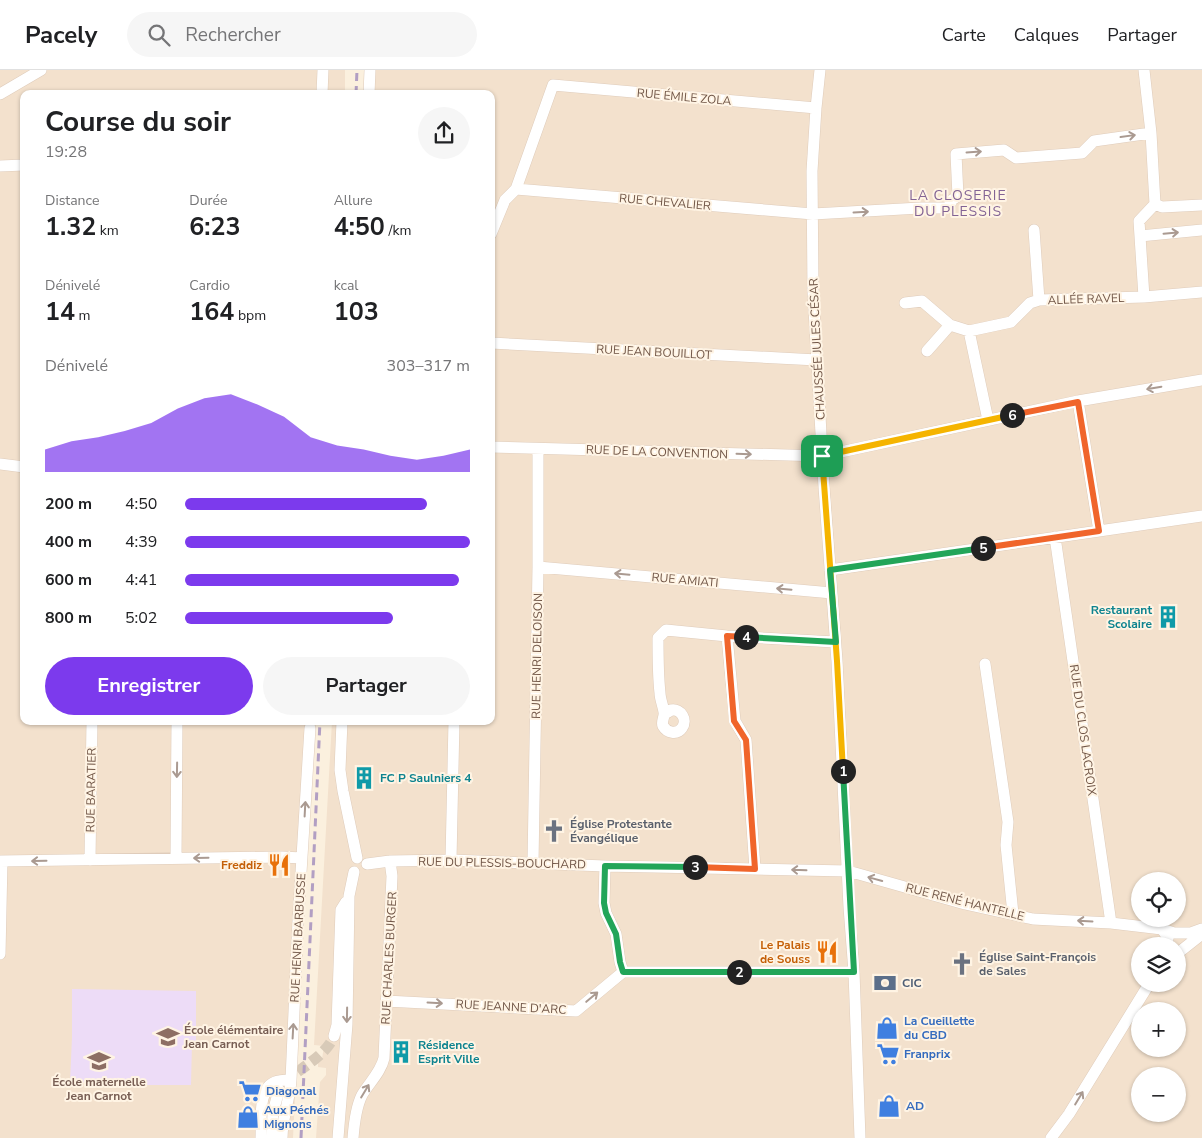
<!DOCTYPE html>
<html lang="fr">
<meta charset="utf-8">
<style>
body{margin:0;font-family:"Nunito Sans",sans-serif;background:#f6f6f6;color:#202124;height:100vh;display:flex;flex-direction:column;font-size:19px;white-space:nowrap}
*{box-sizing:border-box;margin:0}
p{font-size:16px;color:#757577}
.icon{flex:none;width:28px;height:28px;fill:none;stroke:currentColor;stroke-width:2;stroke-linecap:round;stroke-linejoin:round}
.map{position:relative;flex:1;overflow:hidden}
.drawer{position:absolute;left:20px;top:20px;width:475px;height:635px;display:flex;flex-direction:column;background:#fff;border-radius:10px;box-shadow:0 1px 4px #0004}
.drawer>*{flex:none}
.fabs{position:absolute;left:1131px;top:802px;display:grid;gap:10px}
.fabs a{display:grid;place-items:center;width:55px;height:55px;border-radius:50%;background:#fff;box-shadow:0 1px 4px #0004;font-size:25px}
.pin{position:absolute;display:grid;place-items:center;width:42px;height:42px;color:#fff;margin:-21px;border-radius:10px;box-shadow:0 2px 8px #0006}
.km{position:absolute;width:25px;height:25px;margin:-12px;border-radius:50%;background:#222;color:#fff;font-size:14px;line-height:25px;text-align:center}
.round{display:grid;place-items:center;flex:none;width:52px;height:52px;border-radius:26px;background:#f6f6f6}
.summary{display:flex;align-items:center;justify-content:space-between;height:85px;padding:0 25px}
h1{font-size:28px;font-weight:700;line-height:38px}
.stats{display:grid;grid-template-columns:repeat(3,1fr);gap:8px;height:85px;padding:5px 25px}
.stats div{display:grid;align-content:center}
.stats b{font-size:25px;font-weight:700}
.stats small{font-size:14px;font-weight:400}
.stats p{font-size:14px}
.chart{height:140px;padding:10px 25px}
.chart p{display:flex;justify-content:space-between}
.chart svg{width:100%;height:90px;margin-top:5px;fill:#7c3aed;opacity:.7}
.primary-button{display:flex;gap:10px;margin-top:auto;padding:10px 25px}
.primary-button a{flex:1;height:58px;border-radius:30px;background:#7c3aed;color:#fff;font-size:20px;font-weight:700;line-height:58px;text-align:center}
.primary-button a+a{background:#f6f6f6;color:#202124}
ul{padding:0 25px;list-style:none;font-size:16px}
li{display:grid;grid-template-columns:80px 60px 1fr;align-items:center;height:38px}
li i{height:12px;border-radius:6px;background:#7c3aed}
header{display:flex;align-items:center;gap:30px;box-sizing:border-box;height:70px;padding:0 25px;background:#fff;border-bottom:1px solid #e0e0e0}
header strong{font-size:24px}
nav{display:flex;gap:28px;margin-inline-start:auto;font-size:18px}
.search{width:350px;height:45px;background:#f6f6f6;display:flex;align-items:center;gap:12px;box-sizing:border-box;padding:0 18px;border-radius:28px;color:#757577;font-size:19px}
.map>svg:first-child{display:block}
</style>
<header>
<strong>Pacely</strong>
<div class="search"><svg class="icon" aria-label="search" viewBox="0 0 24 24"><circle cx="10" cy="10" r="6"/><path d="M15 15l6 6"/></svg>Rechercher</div>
<nav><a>Carte</a><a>Calques</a><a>Partager</a></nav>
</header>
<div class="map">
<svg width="1202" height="1068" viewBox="0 0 1202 1068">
<rect width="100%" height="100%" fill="#fbf0de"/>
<path fill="#f3e1cd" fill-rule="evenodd" d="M0,0H345V24H24V651H314L293,1068H0Z
M365,0H1202V1068H316L320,1012L326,1005V998L318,997V992L322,989L324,976L314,975L332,651H491V24H363ZM1140,811H1178V849H1140ZM1140,876H1178V914H1140ZM1140,941H1178V979H1140ZM1140,1006H1178V1044H1140Z"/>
<path fill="#eddcf7" d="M72,919L196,921V971L192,972L191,1015H122L70,1012L72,967Z"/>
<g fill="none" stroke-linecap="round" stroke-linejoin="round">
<path stroke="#d8cab8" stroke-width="11" stroke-dasharray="11 5.5" stroke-linecap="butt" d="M285,1012L288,1009C303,997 327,984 334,966"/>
<defs>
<path id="minor" d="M820,0L816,38L812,101L813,221L824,417L837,591L849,837L854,902L860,1068
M1144,0L1151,63L1155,134L1162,137L1202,135
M0,24L41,0
M322,24L323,0
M369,24L370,0
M0,96L24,95
M516,119L813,144L920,138H948L952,130L958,126L956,84L1004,80L1016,88L1082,83L1094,71L1151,63
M1034,160L1039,230
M491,164L505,130L516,119L553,15L816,38
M1140,166L1202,160
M1144,227L1202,222
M905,233L922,231L950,255L969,261
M491,273L817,290
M927,281L950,255
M988,350L969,261L1011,252L1030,233L1039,230L1144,227L1139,151L1155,134
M491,377L822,386L1078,331L1202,310
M0,394L24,397
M1099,461L1202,446
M1055,467L1111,853
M538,497L832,523
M830,500L1099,461L1078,331
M727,566L735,651L746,670L755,799
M985,594L1008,752L1006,775L1013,844
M665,644C666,643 670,641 671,640C681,638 688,650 682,658C677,665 667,663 663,656C661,651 665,647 664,642C663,635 660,629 660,623C658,605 658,586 658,568L666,560L727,566L835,572
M342,651L340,700L343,721L357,788
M176,788L177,651
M90,790L92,651
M451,790L454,651
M0,791L282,787L302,788
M533,793L538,497V379
M367,794L390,791L451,790L605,796L848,801L965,834L1033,849L1111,853L1162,859L1174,863H1191L1202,859
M605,796L604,833L606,843L616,864L620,892L623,902
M1162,859L1168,868L1167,876
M1178,883L1202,864
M0,884L2,791
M623,902H854
M386,931L576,941L623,902
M334,966L337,955L341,840L346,832
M261,1068C262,1052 257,1019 275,1012C279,1010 286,1010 291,1010
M272,1068L273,1042L279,1020
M282,1068C282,1048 290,1029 291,1010L298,851L310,658
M338,1068L347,954L349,826L354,802
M353,1068C354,1055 356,1037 362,1025C369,1013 381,1002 384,988L392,806L390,791
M1051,1068L1069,1044L1149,914"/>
</defs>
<use href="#minor" stroke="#dfccbb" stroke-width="12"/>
<use href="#minor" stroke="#fff" stroke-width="11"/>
<path stroke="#b29fc3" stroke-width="3" stroke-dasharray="8 5" stroke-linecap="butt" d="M356,24L357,0
M301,1068L320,651"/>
</g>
<defs><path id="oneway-shaft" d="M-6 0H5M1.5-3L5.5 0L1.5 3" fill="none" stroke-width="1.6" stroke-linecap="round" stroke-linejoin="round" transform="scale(1.25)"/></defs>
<g stroke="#aa9a91">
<use href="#oneway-shaft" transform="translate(1128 66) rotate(-8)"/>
<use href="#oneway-shaft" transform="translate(974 82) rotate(-4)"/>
<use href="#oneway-shaft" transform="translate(861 142) rotate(-3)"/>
<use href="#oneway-shaft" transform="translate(1171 163) rotate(-5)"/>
<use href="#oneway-shaft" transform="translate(1154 318) rotate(170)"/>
<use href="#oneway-shaft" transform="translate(744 384) rotate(2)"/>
<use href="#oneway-shaft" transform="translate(622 504) rotate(-175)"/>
<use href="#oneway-shaft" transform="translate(784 519) rotate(-175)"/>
<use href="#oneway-shaft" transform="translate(177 700) rotate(91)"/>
<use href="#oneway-shaft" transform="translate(305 739) rotate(-87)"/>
<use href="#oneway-shaft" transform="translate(201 788) rotate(179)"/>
<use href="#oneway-shaft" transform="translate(39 791) rotate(179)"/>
<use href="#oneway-shaft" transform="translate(799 800) rotate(-178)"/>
<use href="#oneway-shaft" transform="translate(875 809) rotate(-165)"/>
<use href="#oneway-shaft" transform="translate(1085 851) rotate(-177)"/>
<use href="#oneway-shaft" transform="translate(592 927) rotate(-40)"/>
<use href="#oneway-shaft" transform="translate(435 933) rotate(3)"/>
<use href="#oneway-shaft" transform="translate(347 945) rotate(91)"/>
<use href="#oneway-shaft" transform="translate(293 961) rotate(-87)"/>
<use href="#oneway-shaft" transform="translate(365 1021) rotate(-59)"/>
<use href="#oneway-shaft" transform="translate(1079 1028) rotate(-59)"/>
</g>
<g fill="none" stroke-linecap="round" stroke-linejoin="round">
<defs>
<path id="split-1" d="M822,386L837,591L843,701"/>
<path id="split-2" d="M739,902H854L843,701"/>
<path id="split-3" d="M695,797L605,796L604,833L606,843L616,864L620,892L623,902H739"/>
<path id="split-4" d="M695,797L755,799L746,670L734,651L727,566L746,567"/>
<path id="split-5" d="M746,567L836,572L830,500L983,478"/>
<path id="split-6" d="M983,478L1099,461L1078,332L1012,345"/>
<path id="split-7" d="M822,386L1012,345"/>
</defs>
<use href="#split-1" stroke="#fff" stroke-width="10"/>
<use href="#split-2" stroke="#fff" stroke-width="10"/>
<use href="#split-3" stroke="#fff" stroke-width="10"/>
<use href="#split-4" stroke="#fff" stroke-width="10"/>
<use href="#split-5" stroke="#fff" stroke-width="10"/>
<use href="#split-6" stroke="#fff" stroke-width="10"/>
<use href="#split-7" stroke="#fff" stroke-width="10"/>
<use href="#split-1" stroke="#f5b400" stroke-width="6"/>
<use href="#split-2" stroke="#22a559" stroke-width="6"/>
<use href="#split-3" stroke="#22a559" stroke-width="6"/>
<use href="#split-4" stroke="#f0652b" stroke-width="6"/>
<use href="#split-5" stroke="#22a559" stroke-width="6"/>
<use href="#split-6" stroke="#f0652b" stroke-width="6"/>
<use href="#split-7" stroke="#f5b400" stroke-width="6"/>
</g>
<defs>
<symbol id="building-bare" viewBox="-9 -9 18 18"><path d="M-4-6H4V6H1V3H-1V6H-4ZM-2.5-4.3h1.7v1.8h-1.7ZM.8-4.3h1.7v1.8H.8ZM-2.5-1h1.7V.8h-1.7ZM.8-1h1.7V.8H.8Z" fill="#0f9aa8" stroke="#fff4e4" stroke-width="2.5" paint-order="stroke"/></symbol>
<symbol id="church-bare" viewBox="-9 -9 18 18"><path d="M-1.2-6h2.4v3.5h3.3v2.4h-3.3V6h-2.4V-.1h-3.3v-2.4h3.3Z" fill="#6b7280" stroke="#fff4e4" stroke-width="2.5" paint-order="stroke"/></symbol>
<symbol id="restaurant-bare" viewBox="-9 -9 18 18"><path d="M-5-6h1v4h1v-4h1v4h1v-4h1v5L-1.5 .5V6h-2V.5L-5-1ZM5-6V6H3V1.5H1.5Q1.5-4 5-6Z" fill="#e8710a" stroke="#fff4e4" stroke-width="2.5" paint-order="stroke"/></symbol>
<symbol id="bank-bare" viewBox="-9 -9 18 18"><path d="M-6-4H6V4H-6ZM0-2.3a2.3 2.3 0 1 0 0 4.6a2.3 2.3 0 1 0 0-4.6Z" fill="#5c6f8a" stroke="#fff4e4" stroke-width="2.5" paint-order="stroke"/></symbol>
<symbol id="shop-bare" viewBox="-9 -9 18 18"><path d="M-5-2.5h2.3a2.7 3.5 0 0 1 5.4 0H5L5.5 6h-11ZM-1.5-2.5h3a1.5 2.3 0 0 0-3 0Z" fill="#3f7fe0" stroke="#fff4e4" stroke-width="2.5" paint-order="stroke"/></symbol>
<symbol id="school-bare" viewBox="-9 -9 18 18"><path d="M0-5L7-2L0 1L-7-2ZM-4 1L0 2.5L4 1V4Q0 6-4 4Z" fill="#8d6e63" stroke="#fff4e4" stroke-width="2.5" paint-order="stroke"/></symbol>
<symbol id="supermarket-bare" viewBox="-9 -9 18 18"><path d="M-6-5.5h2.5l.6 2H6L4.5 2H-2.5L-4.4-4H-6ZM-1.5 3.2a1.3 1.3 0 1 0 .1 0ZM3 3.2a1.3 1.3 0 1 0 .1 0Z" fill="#3f7fe0" stroke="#fff4e4" stroke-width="2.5" paint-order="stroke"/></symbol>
</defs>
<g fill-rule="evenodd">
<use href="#building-bare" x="1152" y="531" width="32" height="32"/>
<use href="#building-bare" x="348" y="692" width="32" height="32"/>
<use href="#church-bare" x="538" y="745" width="32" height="32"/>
<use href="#restaurant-bare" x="263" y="779" width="32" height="32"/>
<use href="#restaurant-bare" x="811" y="866" width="32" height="32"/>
<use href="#church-bare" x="946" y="878" width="32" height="32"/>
<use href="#bank-bare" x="869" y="897" width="32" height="32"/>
<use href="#shop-bare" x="871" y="942" width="32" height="32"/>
<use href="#school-bare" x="152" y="951" width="32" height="32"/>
<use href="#building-bare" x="385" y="966" width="32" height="32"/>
<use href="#supermarket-bare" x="872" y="968" width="32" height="32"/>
<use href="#school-bare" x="83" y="975" width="32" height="32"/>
<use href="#supermarket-bare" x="234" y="1005" width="32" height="32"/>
<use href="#shop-bare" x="873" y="1020" width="32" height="32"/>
<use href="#shop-bare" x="232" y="1031" width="32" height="32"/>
</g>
<g text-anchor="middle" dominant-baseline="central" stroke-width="4" stroke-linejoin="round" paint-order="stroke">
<g font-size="12" fill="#715647" stroke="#fff4e4">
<text transform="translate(684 27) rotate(5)">RUE ÉMILE ZOLA</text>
<text transform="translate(665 132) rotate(5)">RUE CHEVALIER</text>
<text transform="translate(1086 229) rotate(-2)">ALLÉE RAVEL</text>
<text transform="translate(817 279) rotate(-93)">CHAUSSÉE JULES CÉSAR</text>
<text transform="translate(654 282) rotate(3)">RUE JEAN BOUILLOT</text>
<text transform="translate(657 382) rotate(2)">RUE DE LA CONVENTION</text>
<text transform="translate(685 510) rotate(5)">RUE AMIATI</text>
<text transform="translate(537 586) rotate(-89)">RUE HENRI DELOISON</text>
<text transform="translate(1083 660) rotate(82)">RUE DU CLOS LACROIX</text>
<text transform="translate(91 720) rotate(-89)">RUE BARATIER</text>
<text transform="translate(502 793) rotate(1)">RUE DU PLESSIS-BOUCHARD</text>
<text transform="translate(965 832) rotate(14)">RUE RENÉ HANTELLE</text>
<text transform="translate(298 868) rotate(-87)">RUE HENRI BARBUSSE</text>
<text transform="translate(389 888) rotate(-87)">RUE CHARLES BURGER</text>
<text transform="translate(511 937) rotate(3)">RUE JEANNE D'ARC</text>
</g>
<g font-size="12" font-weight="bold" fill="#0d838f" stroke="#fff4e4" text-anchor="start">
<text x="1152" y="540" text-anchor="end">Restaurant<tspan x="1152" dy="14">Scolaire</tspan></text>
<text x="380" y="708">FC P Saulniers 4</text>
<text x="418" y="975">Résidence<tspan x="418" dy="14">Esprit Ville</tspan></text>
</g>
<g font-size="12" font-weight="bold" fill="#5b616d" stroke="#fff4e4" text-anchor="start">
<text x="570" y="754">Église Protestante<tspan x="570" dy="14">Évangélique</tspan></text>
<text x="979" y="887">Église Saint-François<tspan x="979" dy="14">de Sales</tspan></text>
</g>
<g font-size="12" font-weight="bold" fill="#c56008" stroke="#fff4e4" text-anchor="end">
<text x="262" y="795">Freddiz</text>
<text x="810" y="875">Le Palais<tspan x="810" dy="14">de Souss</tspan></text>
</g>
<g font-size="12" font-weight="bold" fill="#4e5e75" stroke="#fff4e4" text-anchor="start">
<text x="902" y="913">CIC</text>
</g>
<g font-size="12" font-weight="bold" fill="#366cbe" stroke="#fff4e4" text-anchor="start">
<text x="904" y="951">La Cueillette<tspan x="904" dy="14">du CBD</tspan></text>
<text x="904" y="984">Franprix</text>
<text x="266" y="1021">Diagonal</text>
<text x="906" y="1036">AD</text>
<text x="264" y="1040">Aux Péchés<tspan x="264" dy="14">Mignons</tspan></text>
</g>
<g font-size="12" font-weight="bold" fill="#785e54" stroke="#fff4e4" text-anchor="start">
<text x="184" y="960">École élémentaire<tspan x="184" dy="14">Jean Carnot</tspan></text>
<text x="99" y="1012" text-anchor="middle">École maternelle<tspan x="99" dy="14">Jean Carnot</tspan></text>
</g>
<g font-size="14" letter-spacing="1" fill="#836394" stroke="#fff4e4">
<text x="958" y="125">LA CLOSERIE<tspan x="958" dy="16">DU PLESSIS</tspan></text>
</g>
</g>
</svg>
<div class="fabs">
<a><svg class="icon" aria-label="locate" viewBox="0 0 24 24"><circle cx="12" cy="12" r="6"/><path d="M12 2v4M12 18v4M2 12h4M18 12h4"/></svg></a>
<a><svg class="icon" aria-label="layers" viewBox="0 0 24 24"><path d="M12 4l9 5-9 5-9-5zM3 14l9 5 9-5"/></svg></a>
<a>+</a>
<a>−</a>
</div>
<div class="pin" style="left:822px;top:386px;background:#1e9e55"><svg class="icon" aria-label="arrive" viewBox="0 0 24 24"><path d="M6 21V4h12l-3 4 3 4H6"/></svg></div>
<b class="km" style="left:843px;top:701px">1</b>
<b class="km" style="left:739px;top:902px">2</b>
<b class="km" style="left:695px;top:797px">3</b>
<b class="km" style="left:746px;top:567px">4</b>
<b class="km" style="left:983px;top:478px">5</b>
<b class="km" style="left:1012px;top:345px">6</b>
<section class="drawer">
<div class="summary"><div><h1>Course du soir</h1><p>19:28</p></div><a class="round"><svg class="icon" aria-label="share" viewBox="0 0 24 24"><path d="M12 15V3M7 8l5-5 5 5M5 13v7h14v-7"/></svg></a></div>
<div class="stats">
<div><p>Distance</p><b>1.32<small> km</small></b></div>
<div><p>Durée</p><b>6:23</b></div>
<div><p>Allure</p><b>4:50<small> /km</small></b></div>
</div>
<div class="stats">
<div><p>Dénivelé</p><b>14<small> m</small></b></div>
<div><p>Cardio</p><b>164<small> bpm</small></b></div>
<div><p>kcal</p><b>103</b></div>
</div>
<div class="chart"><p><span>Dénivelé</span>303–317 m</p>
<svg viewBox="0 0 160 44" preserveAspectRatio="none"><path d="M0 44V33L10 29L20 27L30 24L40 20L50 13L60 8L70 6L80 11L90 17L100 27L110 31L120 33L130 36L140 38L150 36L160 33V44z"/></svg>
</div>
<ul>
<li><b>200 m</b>4:50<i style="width:85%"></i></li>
<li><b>400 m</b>4:39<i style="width:100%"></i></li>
<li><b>600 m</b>4:41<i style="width:96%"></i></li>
<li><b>800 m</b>5:02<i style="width:73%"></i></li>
</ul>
<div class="primary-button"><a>Enregistrer</a><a>Partager</a></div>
</section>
</div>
